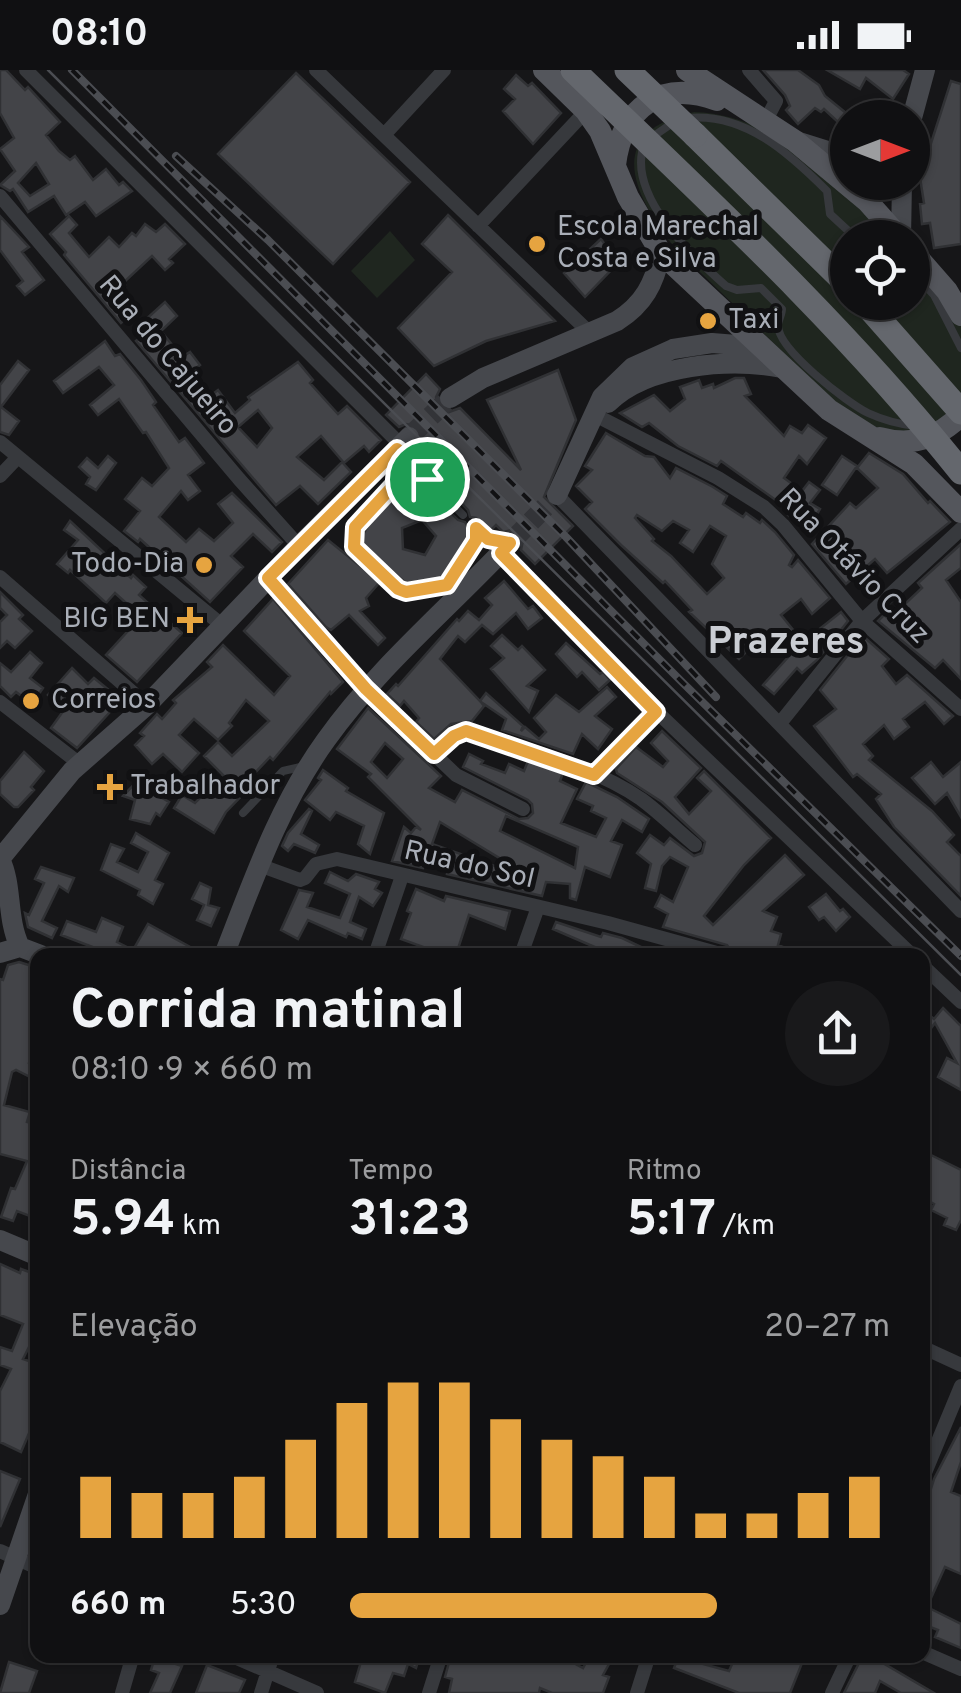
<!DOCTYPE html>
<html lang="pt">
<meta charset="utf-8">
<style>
body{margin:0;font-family:Overpass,sans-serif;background:#19191b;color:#f1f3f6;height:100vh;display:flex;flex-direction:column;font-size:38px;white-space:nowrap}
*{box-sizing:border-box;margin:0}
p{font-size:32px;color:#9c9d9f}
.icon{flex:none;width:55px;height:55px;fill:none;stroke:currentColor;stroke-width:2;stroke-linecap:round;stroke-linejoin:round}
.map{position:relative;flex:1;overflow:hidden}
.panel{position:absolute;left:30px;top:878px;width:900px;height:715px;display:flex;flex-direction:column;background:#101012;border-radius:20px;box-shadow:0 2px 8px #0004,0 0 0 2px #303032}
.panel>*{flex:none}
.needle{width:65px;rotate:90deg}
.tools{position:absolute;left:830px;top:30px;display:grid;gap:20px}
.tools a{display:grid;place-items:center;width:100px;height:100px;border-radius:50%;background:#101012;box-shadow:0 2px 8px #0004,0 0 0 2px #303032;font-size:50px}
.pin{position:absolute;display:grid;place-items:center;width:85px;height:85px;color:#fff;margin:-42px;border:5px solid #fff;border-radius:50%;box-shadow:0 2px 10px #0007}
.round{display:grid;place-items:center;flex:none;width:105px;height:105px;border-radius:52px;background:#19191b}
.head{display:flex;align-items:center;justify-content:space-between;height:170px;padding:0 40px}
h1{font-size:55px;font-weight:700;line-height:75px}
.stats{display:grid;grid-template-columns:repeat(3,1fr);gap:15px;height:170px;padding:10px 40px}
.stats div{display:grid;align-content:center}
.stats b{font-size:50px;font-weight:700}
.stats small{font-size:28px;font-weight:400}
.stats p{font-size:28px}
.chart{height:280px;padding:20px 40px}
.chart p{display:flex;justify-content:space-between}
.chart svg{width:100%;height:180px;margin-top:10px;stroke:#e6a440;stroke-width:6}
ul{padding:0 40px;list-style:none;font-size:32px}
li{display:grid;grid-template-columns:160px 120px 1fr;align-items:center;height:75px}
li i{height:25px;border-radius:12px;background:#e6a440}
.status{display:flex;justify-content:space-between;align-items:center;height:70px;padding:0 50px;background:#101012;direction:ltr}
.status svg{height:28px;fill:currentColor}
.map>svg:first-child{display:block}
</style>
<div class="status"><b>08:10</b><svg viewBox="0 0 49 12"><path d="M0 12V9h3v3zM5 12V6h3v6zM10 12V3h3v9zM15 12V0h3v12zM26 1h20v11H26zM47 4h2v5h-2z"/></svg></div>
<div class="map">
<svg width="961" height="1623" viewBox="0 0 961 1623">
<rect width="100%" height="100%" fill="#161618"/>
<path fill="#1f261f" d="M694,42C780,45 831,112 889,167L848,168V232H912L913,192L961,254V341L932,361H884L844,341L675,178C633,125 602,62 694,42Z
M390,161L415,190L377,228L351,201Z"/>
<path fill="#434448" stroke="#303134" stroke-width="2.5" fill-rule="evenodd" d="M0,0H6L25,20L28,17L60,52L46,65L59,81L70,90L75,86L93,110L106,99L119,115L123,112L132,121L96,146L85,132L66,145L54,126L28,142L13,119L10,121L0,115L15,101L0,79L14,68L0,43ZM36,93L49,114L30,126L18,113Z
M763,0H798L819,15L825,26L846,43L838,52L824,39L821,42L815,38L798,54L786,40L790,36L785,25Z
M827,0H903L909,4L893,29L866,8L860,19Z
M296,3L410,112L333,194L218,84Z
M516,5L528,16L532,13L561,43L533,74L503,41L515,29L504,19Z
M951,11L961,14V174L934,178L930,153L922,154L920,134L924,133L918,95H924Z
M448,145L555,251L486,271L434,296L398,258L452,202L422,174Z
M0,146L29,177L22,182L44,210L25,225L17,216L23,211L0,180Z
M69,146L77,155L69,163L89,187L109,167L119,177L132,163L136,166L145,154L156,162L165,154L185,174L169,189L173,193L165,200L152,186L123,213L125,215L119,220L135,241L121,253L64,185L66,182L50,164Z
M601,169L618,193L585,227L564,203Z
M165,232L177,246L161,261L182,287L190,282L200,295L191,302L209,327L218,320L235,343L250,330L248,327L298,292L313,310L310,313L338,344L347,336L381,370L369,382L364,376L344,393L321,366L297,387L324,410L342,392L351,402L318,434L300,416L276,435L136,271L149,260L143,252ZM258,340L272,358L257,377L238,357Z
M105,271L115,286L120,284L141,310L156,332L153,335L179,372L185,368L204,393L188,405L200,421L188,430L181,421L159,447L186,472L199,459L214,471L233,453L218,434L232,423L282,472L272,482L253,464L231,486L243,497L210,532L140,469L138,472L124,461L140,441L125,429L142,408L152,416L169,398L146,362L143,363L119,329L98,345L90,335L114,315L99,297L63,323L54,311Z
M18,291L29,300L1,337L19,351L9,365L0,362V315Z
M558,300L576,350L544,427L573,456L535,494L521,480L523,470L519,463L512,460L503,462L496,455L490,461L476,448L470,447L468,440L419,391L426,384L419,377L422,364L418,357L406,354L399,357L386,345L426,304L440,319L436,327L439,336L449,342L460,338L521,400L487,330Z
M735,308H744L751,324L745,326L784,366L790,356L802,363L808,355L826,368L807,394L799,386L784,408L802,421L809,412L820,420L810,433L820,439L809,458L792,449L788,445L791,441L721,391L717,396L678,376L649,353L642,357L620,343L654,325L670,341L685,329L680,317L699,310L702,318L713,314L714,318Z
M606,363L645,386L654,387L670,408L676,398L713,417L727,426L723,434L743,447L746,443L760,453L762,450L775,462L794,485L789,495L792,497L798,490L830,528L812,544L801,529L781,545L803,572L841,542L848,551L817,590L802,603L797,598L774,624L763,615L790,585L772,563L750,584L747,581L739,589L689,542L692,540L665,511L663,513L621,475L585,439L592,432L576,416L592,400L585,396ZM637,445L662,461L673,451L689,460L680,473L693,482L710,456L726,466L712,494L724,508L707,524L671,486L652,471L654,469L635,448Z
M869,383L903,404L928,433L930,431L950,452L887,503L875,489L846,514L812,474L850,433L856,438L878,418L857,398Z
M108,386L116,393L96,420L86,414L90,407L79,397L87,388L98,398Z
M842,386L857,396L837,425L822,415Z
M424,417L458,450L465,452L473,465L466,470L440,510L407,514L364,477L360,470L368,456L396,424ZM422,450L436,466L425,485L403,479L402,458Z
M70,451L131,508L133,505L146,517L139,525L182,563L137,612L106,585L137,551L131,546L135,541L115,523L106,533L70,500L68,503L57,494L78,470L64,460Z
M328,470L380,512L366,528L369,536L360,541L385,568L378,575L349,545L331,560L326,557L288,514Z
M961,474V498L946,510L961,532V609L943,590L935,598L878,551L884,545L889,549L922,518L918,513Z
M504,511L528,539L533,536L542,548L528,559L516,543L493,564L482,555L465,572L458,566L440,589L480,631L486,623L523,656L521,661L525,657L539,669L546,662L534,648L556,625L579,642L607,617L616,627L595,646L612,659L598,679L582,664L573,684L502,660L506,649L481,632L484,636L472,651L451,654L434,669L416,652L419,648L404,631L400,636L387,624L396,614L398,616L457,549L459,551L468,541L479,550L492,535L485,528Z
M0,522L23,545L19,549L32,561L15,578L7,571L0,578V552L7,545L0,538Z
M273,529L343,612L331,624L330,622L273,690L270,687L253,705L257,710L226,742L214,763L174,738L182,725L195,733L223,705L204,686L218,672L232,686L269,651L246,630L229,653L232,656L218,670L194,649L179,665L199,683L182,702L163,684L152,694L135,675L144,666L140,663L157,644L162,649L176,633L173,630L212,597L207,592L223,575L274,625L290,606L244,561Z
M502,565L518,580L522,576L545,600L527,616L538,621L529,642L491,599L504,588L491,576Z
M863,566L889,589L882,596L896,614L907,605L953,646L944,654L925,632L903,649L909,657L894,669L884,655L863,674L873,686L869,690L932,741L954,765L947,772L961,786V826L894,757L876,729L881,724L857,704L853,707L814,656L836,639L820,620Z
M566,573L600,604L603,602L610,610L599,620L582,602L577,607L556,584Z
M30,582L42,593L30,608L43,618L32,634L16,622L11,627L0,616V593L11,602Z
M72,598L88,614L94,608L121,630L77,678L51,658L64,640L48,625Z
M368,638L441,706L429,718L455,732L462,720L519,749L528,748L533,743L532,734L528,730L463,697L469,684L483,691L481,694L505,703L509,694L524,701L528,691L563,703L560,711L577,719L561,753L596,767L606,748L591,741L593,736L577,729L586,712L617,727L649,749L642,762L622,750L611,771L622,775L610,807L585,797L576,830L570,828V814L546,812L542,826L447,804L449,794L428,787L423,798L392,791L404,757L411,763L416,757L421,760L368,707L371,704L337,679ZM385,673L403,689L387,708L371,692ZM506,746L578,777L575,798L500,761ZM440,752L514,797L512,802L432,774Z
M662,661L701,698L675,727L689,744L711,721L697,708L704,701L771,768L744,795L704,846L713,855L785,785L804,805L763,841L777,847L771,861L781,864L778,875L802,885H734L727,875L663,857L668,844L655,837L661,825L673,832L688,797L670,787L662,796L656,821L645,818L651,794L637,783L650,765L664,775L670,768L694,786L702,783L705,772L662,732L617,703L616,699L636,677L663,697L668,691L651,673Z
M24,682L44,701L31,717L34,720L18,737H14L0,724V711Z
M931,692L943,707L961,692V747L947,723L935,734L912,708Z
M323,700L348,718L346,721L384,743L370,784L358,774L364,756L336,742L330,750L305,730L321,710L318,708Z
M146,702L155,710L147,719L169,732L160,746L156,743L150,754L130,749L135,730L123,726Z
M309,739L312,741L301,764L319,775L315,783L294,774L288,781L282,776L288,763Z
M136,763L169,783L155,810L163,814L153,834L138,825L140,820L101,800L111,774L124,779L117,792L138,802L148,782L131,773Z
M41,797L74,808L68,822L59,816L42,851L57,858L52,868L28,857L25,843L29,845L44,813L35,809Z
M330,802L348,811L356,804L379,812L375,819L382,823L373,836L359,827L350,852L366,859L362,869L348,863L346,867L308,850L298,869L281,860L299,820L313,823L307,837L340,848L350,824L325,813Z
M200,813L211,818L208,835L219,838L211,856L197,850L204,835L192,829Z
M416,819L444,831L446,826L510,841L505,859L469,845L456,885H424L426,878L401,869L411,843L407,841Z
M826,824L840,841L843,839L850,847L836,861L824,847L819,850L809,837Z
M102,848L123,857L117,872L133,880L148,854L205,885H101L103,881L61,865L67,851L96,862Z
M556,852L601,867L603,863L622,868L641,877L638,885H613L553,859Z
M19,892L38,898V960L29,993L38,996V1011L16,1000L12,1002L4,1035L30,1042L27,1052L38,1055L35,1107L38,1108V1142L35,1148L17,1141L13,1151L1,1147L11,1118L15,1119L27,1091L0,1084V909L3,910L8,895Z
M943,938L961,956V1020L938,1007L947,988L957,993L935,953L922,970V939L934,949Z
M929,1084L961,1100V1150L956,1160L944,1155L947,1148L931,1140L934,1134L922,1127V1097Z
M0,1194L20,1203L21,1199L38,1205V1259L23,1289L38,1294L31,1317L38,1319V1365L30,1361L21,1382L0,1372V1321L11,1299L0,1295V1277L12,1281L23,1254L0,1245Z
M961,1357V1392L951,1422L961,1426V1504L945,1497L927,1537L961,1554V1578L935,1567L938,1560L922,1554V1451L930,1432L927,1431L934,1409Z
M0,1401L20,1409L0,1457Z
M363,1585H420L416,1598L408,1594L404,1606L393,1603L385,1623L355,1612Z
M451,1585L475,1590L477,1585H559L583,1598L590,1585H614L603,1605L609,1607L603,1623H552L540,1618L539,1623H449L452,1609L445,1607Z
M679,1585H690L705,1590L703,1594L729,1601L736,1585H796L804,1588L790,1623H739L674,1598Z
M863,1585L881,1592L934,1623H901L880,1611L875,1623H844Z
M155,1587L182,1596L170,1623H150L159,1603L151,1600Z
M9,1592L37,1601L29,1623H0Z
M207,1595L245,1610L239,1623H196Z"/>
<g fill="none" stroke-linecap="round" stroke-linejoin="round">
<path stroke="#333438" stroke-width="20" stroke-dasharray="20 10" stroke-linecap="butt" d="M409,367L450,328
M510,473L557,425"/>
<path stroke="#37393d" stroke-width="8" d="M687,48C745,42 790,84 827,121L830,144L856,168
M674,52L645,72C624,123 692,186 726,216L737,220L761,218L782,239C782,244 779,249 778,254C776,279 848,333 868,343C883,350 898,354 915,356
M912,202L934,225L961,278
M397,379L463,445
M427,409L392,417L353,462V472L358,482L398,519L406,522L444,517L472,474L483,471L498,481
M472,454L488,469L506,473
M243,743L283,701L305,696"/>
<path stroke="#37393d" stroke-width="14" d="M26,0L401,375
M316,0L589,262
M749,0L776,31L765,52
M384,65L444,0
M0,126L239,409L299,476
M478,156L586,41
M595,345L718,408L764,437L783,455L862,551L961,639
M0,372L223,556
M0,406L17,388
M557,425L961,841
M501,483L656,641L912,885
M0,507L147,635
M268,508L366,619L456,705L523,739
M0,632L80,694
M781,652L862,551L961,459
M434,684L457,663L473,662C529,681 593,696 641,729C660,743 677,760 695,775
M595,705L656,641
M259,795L300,810L305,808L316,794L337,789L608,853L724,885
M375,885L402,806
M521,885L538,837
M922,895L961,932
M922,1277L961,1295
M922,1410L961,1316
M0,1481L38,1498
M922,1582L961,1599
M230,1585L317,1623
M122,1623L133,1585
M261,1623L273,1585
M429,1623L441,1585
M637,1623L649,1585
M832,1623L850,1585"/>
<path stroke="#46484d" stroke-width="20" d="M912,48L925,0
M796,71L831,82H848
M901,168L902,112
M450,328L483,308L617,251C644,234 654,214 661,183
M608,333C647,294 731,288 782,298
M557,425L602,327L633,297L673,279L712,273L761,277
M0,789L72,701L147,635L299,476L409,367
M0,789C13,816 6,848 20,877
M0,883L20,877L41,885
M224,885C253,811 279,735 326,670C378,597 449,538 510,473
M0,1170L38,1186
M0,1535L38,1424"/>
<path stroke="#54565c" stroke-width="22" d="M544,0L586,41L600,61L628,127L661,183L829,340L914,394L961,442
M687,0L795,71L867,131L900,168
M615,95C622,37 661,9 717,30
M912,181L947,221L961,245
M880,368C912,377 938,368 961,345"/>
<path stroke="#64676d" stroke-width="25" d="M695,65L848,215"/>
<path stroke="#4b4d52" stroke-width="2.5" d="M48,0L961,905"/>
<defs>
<path id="rail" d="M72,0L681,611L961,886
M176,86L268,170L566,467L716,627"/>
</defs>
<use href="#rail" stroke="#4b4d52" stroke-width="8"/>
<use href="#rail" stroke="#111113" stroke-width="4" stroke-dasharray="11" stroke-linecap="butt"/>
<path stroke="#64676d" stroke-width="25" d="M573,0C707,129 845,256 961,402
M627,0L695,65
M864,232L961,342"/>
</g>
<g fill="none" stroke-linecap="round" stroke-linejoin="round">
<defs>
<path id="route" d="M397,379L427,409L392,417L355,457L354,477L398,519L406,522L447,515L476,470V458L488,469L510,473L501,483L656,642L594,705L466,661L454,666L434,684L366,619L268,508Z"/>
</defs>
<use href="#route" stroke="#fff" stroke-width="20"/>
<use href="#route" stroke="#e6a440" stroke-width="12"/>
</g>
<g fill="#e6a440" stroke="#111113" stroke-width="4">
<circle cx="537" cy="174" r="10"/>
<circle cx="708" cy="251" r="10"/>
<circle cx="204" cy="495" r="10"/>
<path d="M185 535h10v10h10v10h-10v10h-10v-10h-10v-10h10z"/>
<circle cx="31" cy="631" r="10"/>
<path d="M105 702h10v10h10v10h-10v10h-10v-10h-10v-10h10z"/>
</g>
<g text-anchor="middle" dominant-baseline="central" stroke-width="10" stroke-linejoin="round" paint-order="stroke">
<g font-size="28" fill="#a9aeb7" stroke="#111113" text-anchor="start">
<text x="557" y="158">Escola Marechal<tspan x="557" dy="32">Costa e Silva</tspan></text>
<text x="728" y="251">Taxi</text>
<text x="184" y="495" text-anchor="end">Todo-Dia</text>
<text x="170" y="550" text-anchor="end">BIG BEN</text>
<text x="51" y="631">Correios</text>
<text x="130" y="717">Trabalhador</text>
</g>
<g font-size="28" fill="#a9aeb7" stroke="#111113">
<text transform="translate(167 286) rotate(50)">Rua do Cajueiro</text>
<text transform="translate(853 497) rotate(46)">Rua Otávio Cruz</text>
<text transform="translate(469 796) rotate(13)">Rua do Sol</text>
</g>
<g font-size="38" font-weight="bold" fill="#cacdd3" stroke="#111113">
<text x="786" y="573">Prazeres</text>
</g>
</g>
</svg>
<div class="tools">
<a><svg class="needle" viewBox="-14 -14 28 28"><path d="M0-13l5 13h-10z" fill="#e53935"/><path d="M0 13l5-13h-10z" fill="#9c9d9f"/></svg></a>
<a><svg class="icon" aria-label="locate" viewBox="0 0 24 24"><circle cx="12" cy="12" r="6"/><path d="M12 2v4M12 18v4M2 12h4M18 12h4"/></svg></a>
</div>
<div class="pin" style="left:427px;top:409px;background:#1e9e55"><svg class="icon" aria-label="arrive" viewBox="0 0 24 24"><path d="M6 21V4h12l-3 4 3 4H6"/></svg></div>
<section class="panel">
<div class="head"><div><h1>Corrida matinal</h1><p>08:10 · 9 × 660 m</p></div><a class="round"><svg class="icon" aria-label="share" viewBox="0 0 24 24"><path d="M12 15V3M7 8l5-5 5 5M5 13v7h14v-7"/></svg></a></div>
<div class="stats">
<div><p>Distância</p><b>5.94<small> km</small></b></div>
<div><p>Tempo</p><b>31:23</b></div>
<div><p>Ritmo</p><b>5:17<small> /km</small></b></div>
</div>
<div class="chart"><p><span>Elevação</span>20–27 m</p>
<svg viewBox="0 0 160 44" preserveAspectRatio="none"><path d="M5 44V29M15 44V33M25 44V33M35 44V29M45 44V20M55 44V11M65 44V6M75 44V6M85 44V15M95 44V20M105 44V24M115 44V29M125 44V38M135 44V38M145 44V33M155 44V29"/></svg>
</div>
<ul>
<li><b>660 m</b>5:30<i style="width:68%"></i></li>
</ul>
</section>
</div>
